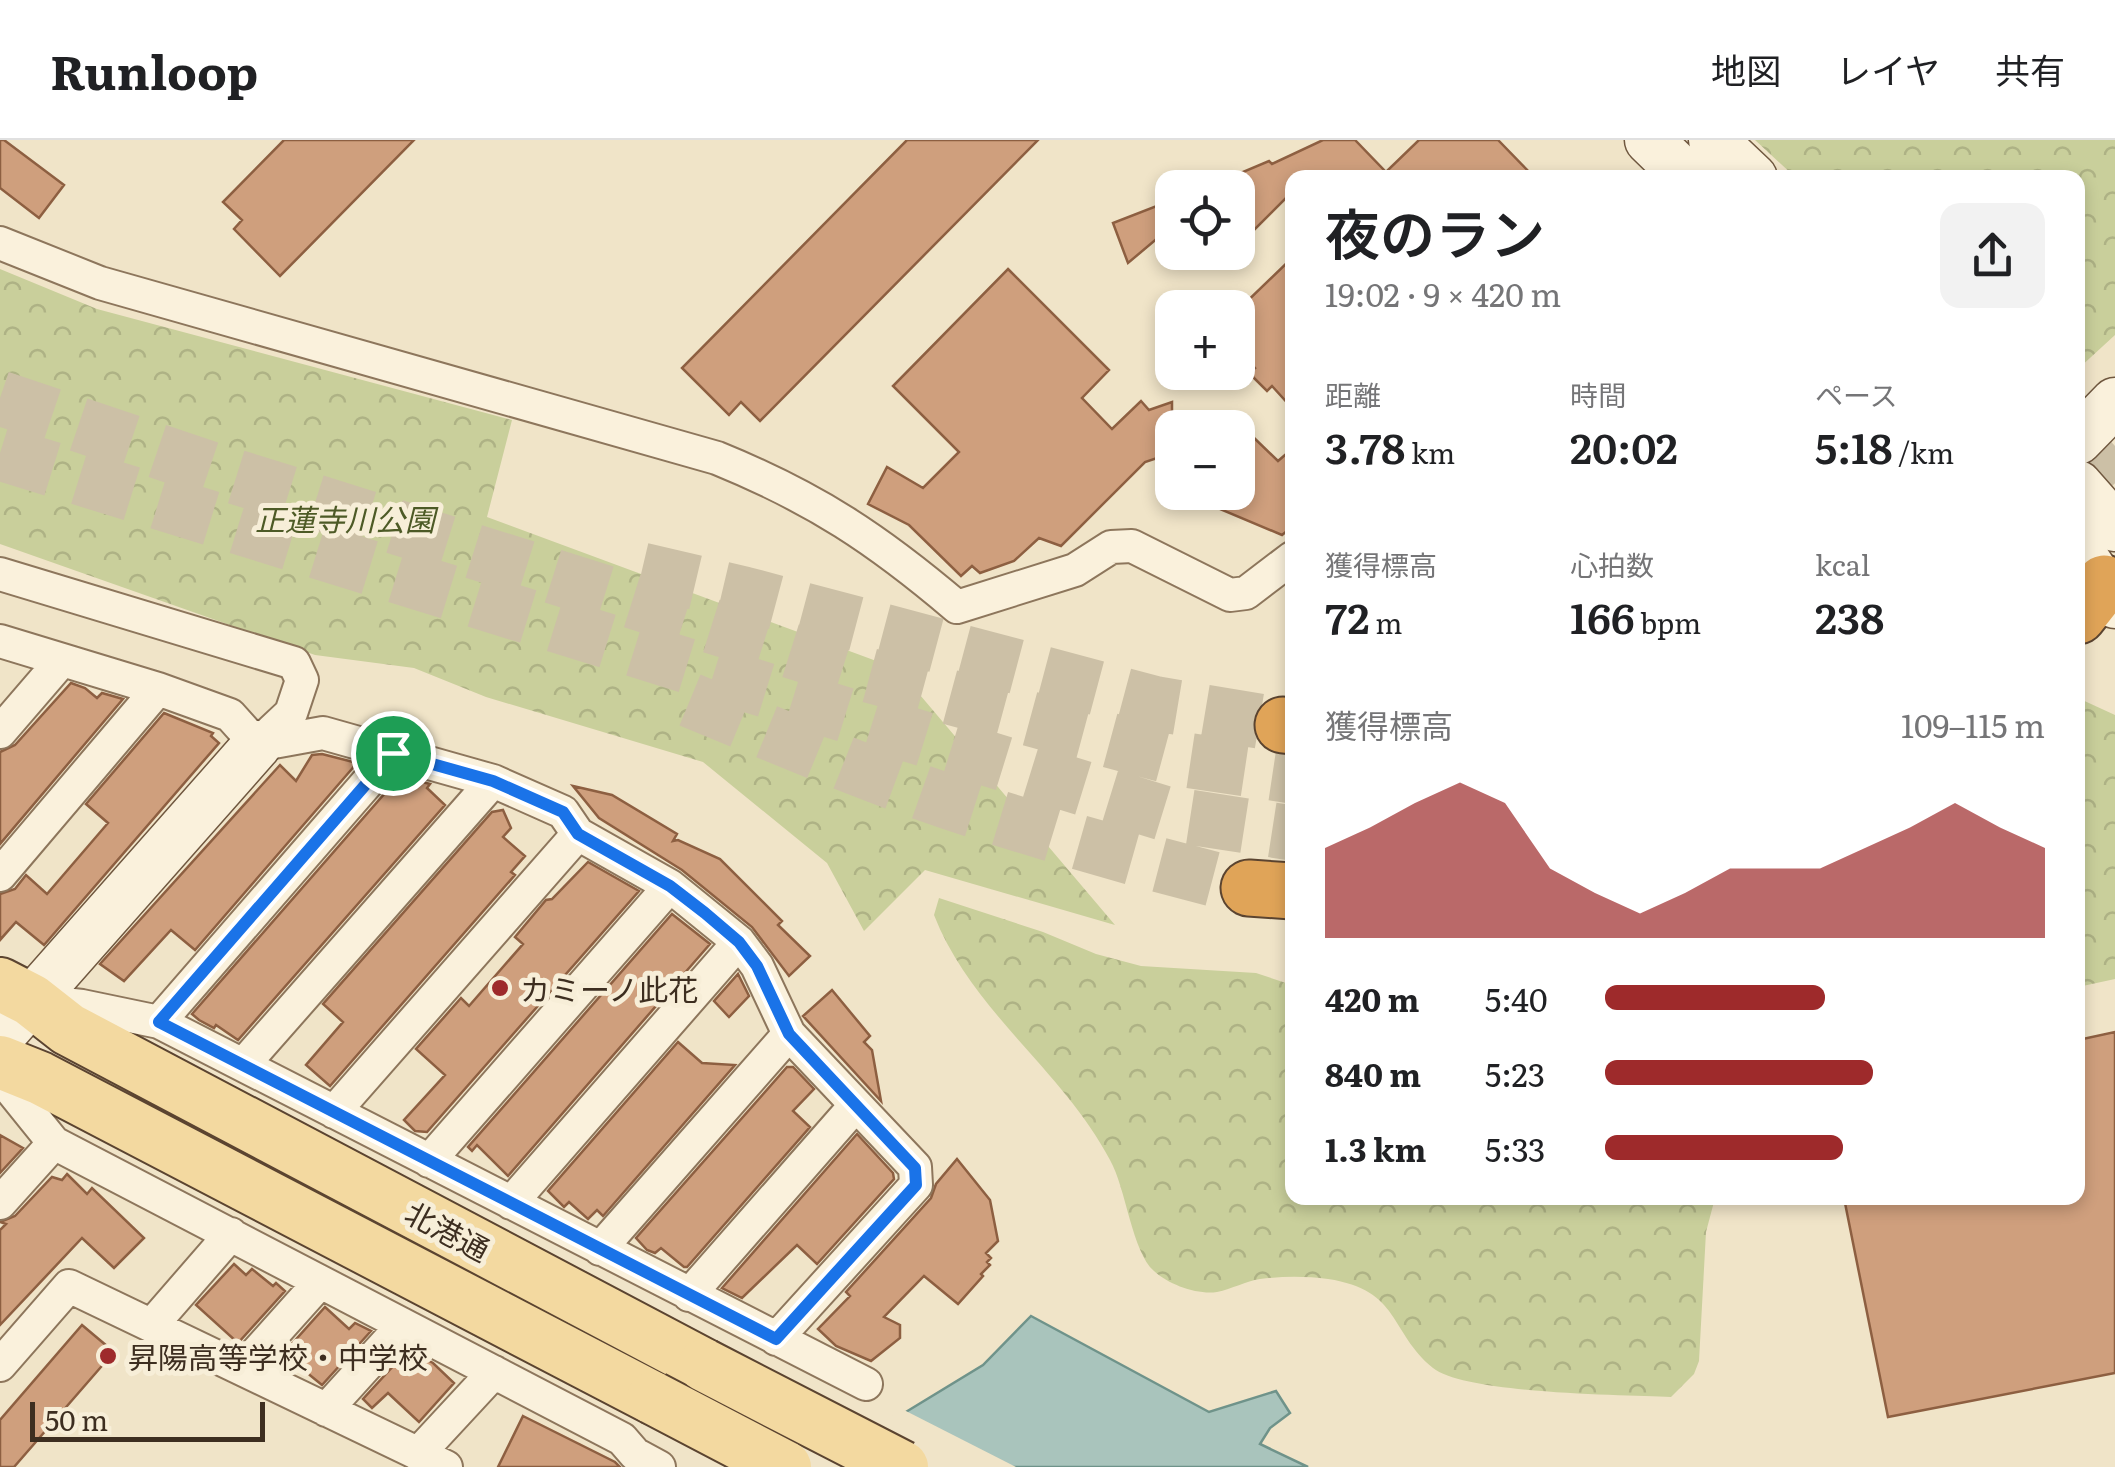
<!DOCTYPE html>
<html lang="ja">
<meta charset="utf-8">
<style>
body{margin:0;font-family:Literata,"Noto Sans JP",serif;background:#f2f2f2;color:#202124;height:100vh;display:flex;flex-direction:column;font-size:38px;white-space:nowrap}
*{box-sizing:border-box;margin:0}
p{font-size:32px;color:#757577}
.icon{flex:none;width:55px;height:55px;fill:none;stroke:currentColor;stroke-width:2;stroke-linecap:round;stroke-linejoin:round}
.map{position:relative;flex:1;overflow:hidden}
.details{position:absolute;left:1285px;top:30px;width:800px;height:1035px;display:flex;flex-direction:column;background:#fff;border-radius:20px;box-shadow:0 5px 15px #0003}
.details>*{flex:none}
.fabs{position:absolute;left:1155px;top:30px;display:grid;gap:20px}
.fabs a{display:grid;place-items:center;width:100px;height:100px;border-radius:20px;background:#fff;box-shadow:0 5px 15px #0003;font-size:50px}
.scale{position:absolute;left:30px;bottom:25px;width:235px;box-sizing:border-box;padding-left:10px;border:5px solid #3d2e20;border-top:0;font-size:28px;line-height:35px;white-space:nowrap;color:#3d2e20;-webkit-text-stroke:8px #f7eed8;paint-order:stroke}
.pin{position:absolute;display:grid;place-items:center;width:85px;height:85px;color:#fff;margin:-42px;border:5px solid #fff;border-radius:50%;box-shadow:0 2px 10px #0007}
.round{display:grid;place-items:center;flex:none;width:105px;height:105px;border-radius:20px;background:#f2f2f2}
.summary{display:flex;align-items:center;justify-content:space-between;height:170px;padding:0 40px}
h1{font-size:55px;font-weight:600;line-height:75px}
.stats{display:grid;grid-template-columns:repeat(3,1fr);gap:15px;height:170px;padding:10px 40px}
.stats div{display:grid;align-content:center}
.stats b{font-size:42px;font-weight:600}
.stats small{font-size:28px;font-weight:400}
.stats p{font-size:28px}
.chart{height:280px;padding:20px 40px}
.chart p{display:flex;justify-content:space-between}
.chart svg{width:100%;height:180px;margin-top:10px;fill:#9e2a2b;opacity:.7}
ul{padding:0 40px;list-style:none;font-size:32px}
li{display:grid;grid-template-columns:160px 120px 1fr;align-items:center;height:75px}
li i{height:25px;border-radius:12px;background:#9e2a2b}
header{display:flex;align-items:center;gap:60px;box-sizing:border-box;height:140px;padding:0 50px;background:#fff;border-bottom:2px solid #e0e0e0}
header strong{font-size:48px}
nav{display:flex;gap:55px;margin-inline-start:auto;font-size:35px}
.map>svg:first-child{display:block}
</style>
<header>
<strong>Runloop</strong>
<nav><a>地図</a><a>レイヤ</a><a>共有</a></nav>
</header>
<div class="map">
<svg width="2115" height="1327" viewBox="0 0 2115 1327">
<defs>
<pattern id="park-crowns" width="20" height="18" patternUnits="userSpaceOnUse" patternTransform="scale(2.5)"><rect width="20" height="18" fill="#c9cf9b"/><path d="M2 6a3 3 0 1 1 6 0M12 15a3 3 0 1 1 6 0" fill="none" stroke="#aeb285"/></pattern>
</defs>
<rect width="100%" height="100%" fill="#f0e4c8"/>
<path fill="url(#park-crowns)" d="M1755,0H2115V195L2078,229V38L1795,37Z
M0,129L97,169L512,280L487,377L898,529L1115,785L925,730L864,791L827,723L703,622L486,557L414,528L315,515L0,404Z
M2078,558L2115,575V839L2078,847Z
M939,758L1043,792L1096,814L1141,826L1256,833L1292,845V1058H1715L1706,1092L1699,1221L1694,1234L1671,1257C1625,1255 1465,1254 1433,1228C1389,1192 1401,1150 1328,1139C1306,1136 1283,1136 1260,1139C1246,1141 1232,1149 1217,1152C1198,1155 1169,1145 1154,1131C1132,1112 1126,1048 1110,1020C1063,930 972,872 934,775Z"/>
<path fill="#a9c4bc" stroke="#6f938a" stroke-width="2.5" d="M1031,1176L1209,1272L1276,1251L1290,1273L1270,1288L1260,1304L1308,1327H830L896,1278L983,1225Z"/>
<path fill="#f0e4c8" d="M902,1269L1016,1327H825Z"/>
<path fill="#cf9f7d" stroke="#8d5f41" stroke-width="2.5" d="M0,0H4L64,45L39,78L0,48Z
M284,0H414L280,136L234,89L242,80L223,62Z
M907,0H1038L760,281L741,262L729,275L682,228Z
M1323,0H1355L1386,32L1419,0H1498L1535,38H1292V52L1238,106V34L1269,21L1272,24Z
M1172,60V110L1160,96L1128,123L1113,83Z
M1292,118V268L1272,246L1267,251L1249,233L1255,228L1238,209V170Z
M1008,129L1109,230L1082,258L1112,289L1141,261L1149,270L1172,262V313L1145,322L1061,406L1039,398L1014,421L980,433L972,426L961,436L909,385L868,364L887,327L923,348L959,312L893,246Z
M1250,294L1278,321L1292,309V387L1282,395L1182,353L1238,352V306Z
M71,543L85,548L97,558L102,553L123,559L0,704V612L15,605Z
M164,573L213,593L211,596L219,603L44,805L16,782L0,800V754L15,749L26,735L47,754L108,683L86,664Z
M322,614L357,623L195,810L171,790L124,841L100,824L280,625L296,641L312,615Z
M400,636L430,644L427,648L445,665L238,900L216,885L214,888L199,880L192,874Z
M573,646L612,655L677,694L673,701L678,700L720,719L782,781L778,785L810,816L789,836L752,787L682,730L599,678Z
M503,670L511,688L503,697L525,716L511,732L515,735L330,946L306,925L343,882L323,864L492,672Z
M588,722L639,751L427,992L415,991L404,980L445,935L416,909L461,858L469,866L523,804L515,797L546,760L552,759Z
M672,774L710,804L508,1036L477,1005L472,1011L468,1007Z
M738,834L749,856L729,877L714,861Z
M832,850L870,896L864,902L872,910L881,961L803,876Z
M2115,892V1233L1888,1277L1844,1058H2078V900Z
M678,902L702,923L735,925L603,1076L597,1070L588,1079L569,1062L564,1067L548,1051Z
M787,927H793L814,949L793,971L810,987L687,1127H684L661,1108L655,1113L647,1110L636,1098Z
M857,994L893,1033L894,1039L817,1124L797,1105L742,1158L722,1148Z
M0,995L23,1008L0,1033Z
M957,1019L990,1060L998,1101L986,1113L991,1118L987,1122L990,1125L981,1134L983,1136L958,1164L924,1136L884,1177L900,1185V1198L871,1221L836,1206L818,1189L850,1156L846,1152L931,1058L936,1044Z
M67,1034L87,1054L92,1048L144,1098L114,1128L82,1098L0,1185V1090L6,1084L0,1082L15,1076L52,1037L62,1040Z
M234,1124L246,1135L252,1129L273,1146L276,1143L285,1151L238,1203L196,1165Z
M325,1167L349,1189L355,1183L371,1191L322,1245L300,1227L298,1230L282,1215Z
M82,1185L114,1212L14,1327H0V1280Z
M408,1210L433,1223L454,1243L419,1282L388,1253L372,1268L363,1259Z
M523,1276L615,1322L620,1327H498Z"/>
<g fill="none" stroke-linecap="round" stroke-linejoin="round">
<path stroke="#ccc0a6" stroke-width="55" stroke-dasharray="55 28" stroke-linecap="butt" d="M0,258L211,329L868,535L1179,619L1292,636
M0,313L1163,673L1292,693
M2078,340L2115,306
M642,430L744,454L1157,564L1283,585
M690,560C787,600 884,642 983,673C1071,701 1160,726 1249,748"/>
<defs>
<path id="street" d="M0,103L100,143L717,318C815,358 877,399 957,467L1075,430L1111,407L1132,406L1230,455L1246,453L1292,418
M0,434L294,523L302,540L291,573L257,605
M0,501L158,549L230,575L257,605L323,593L493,641L563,672L578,694L670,746L739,802L757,826L789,894L915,1027L916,1045L776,1199
M0,592L62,520
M0,735L158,549
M36,861L82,866L159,882L866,1244
M159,882L393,613
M243,925L493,641
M0,936L54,1003L622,1299L635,1314L659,1327
M334,972L578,694
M429,1021L670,746
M0,1063L54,1003
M511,1063L739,802
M600,1109L789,894
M689,1155L855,966
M152,1185L231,1094
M0,1225L69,1146L446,1327
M242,1229L320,1142
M326,1270L403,1185
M418,1314L494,1232"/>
<path id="secondary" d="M1649,0L1688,38
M1713,0L1753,38
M2078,300L2115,262
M2078,345L2115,387
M2078,409L2115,464
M0,896L257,605"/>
<path id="primary" d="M0,844L31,860L68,889L704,1225
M0,922L40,938L653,1258"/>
<path id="highway" d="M2078,476L2104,443
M1283,585L1292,586
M1249,748L1292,751"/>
</defs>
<use href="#street" stroke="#8d765c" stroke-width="36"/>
<use href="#secondary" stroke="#6f573f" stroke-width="51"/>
<use href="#primary" stroke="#5b4430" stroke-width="56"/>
<use href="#highway" stroke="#5b4430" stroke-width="59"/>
<use href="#street" stroke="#faf1dc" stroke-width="32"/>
<use href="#secondary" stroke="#faf1dc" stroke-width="48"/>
<use href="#primary" stroke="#f3d9a0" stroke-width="52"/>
<use href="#highway" stroke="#e0a458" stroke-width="55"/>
<defs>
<path id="primary-bridge" d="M704,1225L902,1327
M653,1258L785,1327"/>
</defs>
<use href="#primary-bridge" stroke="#5b4430" stroke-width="56" stroke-linecap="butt"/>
<use href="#primary-bridge" stroke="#f3d9a0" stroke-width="52"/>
</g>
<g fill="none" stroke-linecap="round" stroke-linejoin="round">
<defs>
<path id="route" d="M393,613L493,641L563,672L578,694L670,746L705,773L739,802L757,826L789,894L915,1028L916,1045L776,1199L159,882Z"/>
</defs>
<use href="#route" stroke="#fff" stroke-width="20"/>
<use href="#route" stroke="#1a73e8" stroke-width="12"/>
</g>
<g fill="#9e2a2b" stroke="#f7eed8" stroke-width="4">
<circle cx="500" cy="848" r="10"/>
<circle cx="108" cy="1216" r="10"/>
</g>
<g text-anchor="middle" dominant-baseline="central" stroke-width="10" stroke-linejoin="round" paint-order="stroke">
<g font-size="30" font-style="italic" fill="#4d5a26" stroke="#f7eed8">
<text x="345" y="378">正蓮寺川公園</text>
</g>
<g font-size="30" fill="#3d2e20" stroke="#f7eed8" text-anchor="start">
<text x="520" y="848">カミーノ此花</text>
<text x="128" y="1216">昇陽高等学校・中学校</text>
</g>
<g font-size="30" fill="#3d2e20" stroke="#f7eed8">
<text transform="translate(448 1090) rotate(28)">北港通</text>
</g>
</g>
</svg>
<div class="fabs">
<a><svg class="icon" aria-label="locate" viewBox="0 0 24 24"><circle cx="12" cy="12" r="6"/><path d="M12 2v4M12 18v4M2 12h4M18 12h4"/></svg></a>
<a>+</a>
<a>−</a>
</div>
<div class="scale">50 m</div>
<div class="pin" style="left:393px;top:613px;background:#1e9e55"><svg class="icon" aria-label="arrive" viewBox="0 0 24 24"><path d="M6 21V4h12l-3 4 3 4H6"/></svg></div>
<section class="details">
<div class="summary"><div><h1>夜のラン</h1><p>19:02 · 9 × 420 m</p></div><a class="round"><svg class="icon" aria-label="share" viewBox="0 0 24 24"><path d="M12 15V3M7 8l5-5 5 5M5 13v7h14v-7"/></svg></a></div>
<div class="stats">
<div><p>距離</p><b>3.78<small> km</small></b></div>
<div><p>時間</p><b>20:02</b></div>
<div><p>ペース</p><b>5:18<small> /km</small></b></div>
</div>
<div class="stats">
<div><p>獲得標高</p><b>72<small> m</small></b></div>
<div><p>心拍数</p><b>166<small> bpm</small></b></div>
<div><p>kcal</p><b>238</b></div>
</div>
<div class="chart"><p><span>獲得標高</span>109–115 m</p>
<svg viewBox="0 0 160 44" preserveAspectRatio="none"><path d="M0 44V22L10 17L20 11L30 6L40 11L50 27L60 33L70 38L80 33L90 27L100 27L110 27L120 22L130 17L140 11L150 17L160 22V44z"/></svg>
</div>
<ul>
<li><b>420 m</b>5:40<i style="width:50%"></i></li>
<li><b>840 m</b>5:23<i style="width:61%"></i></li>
<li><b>1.3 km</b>5:33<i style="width:54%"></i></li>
</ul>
</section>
</div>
